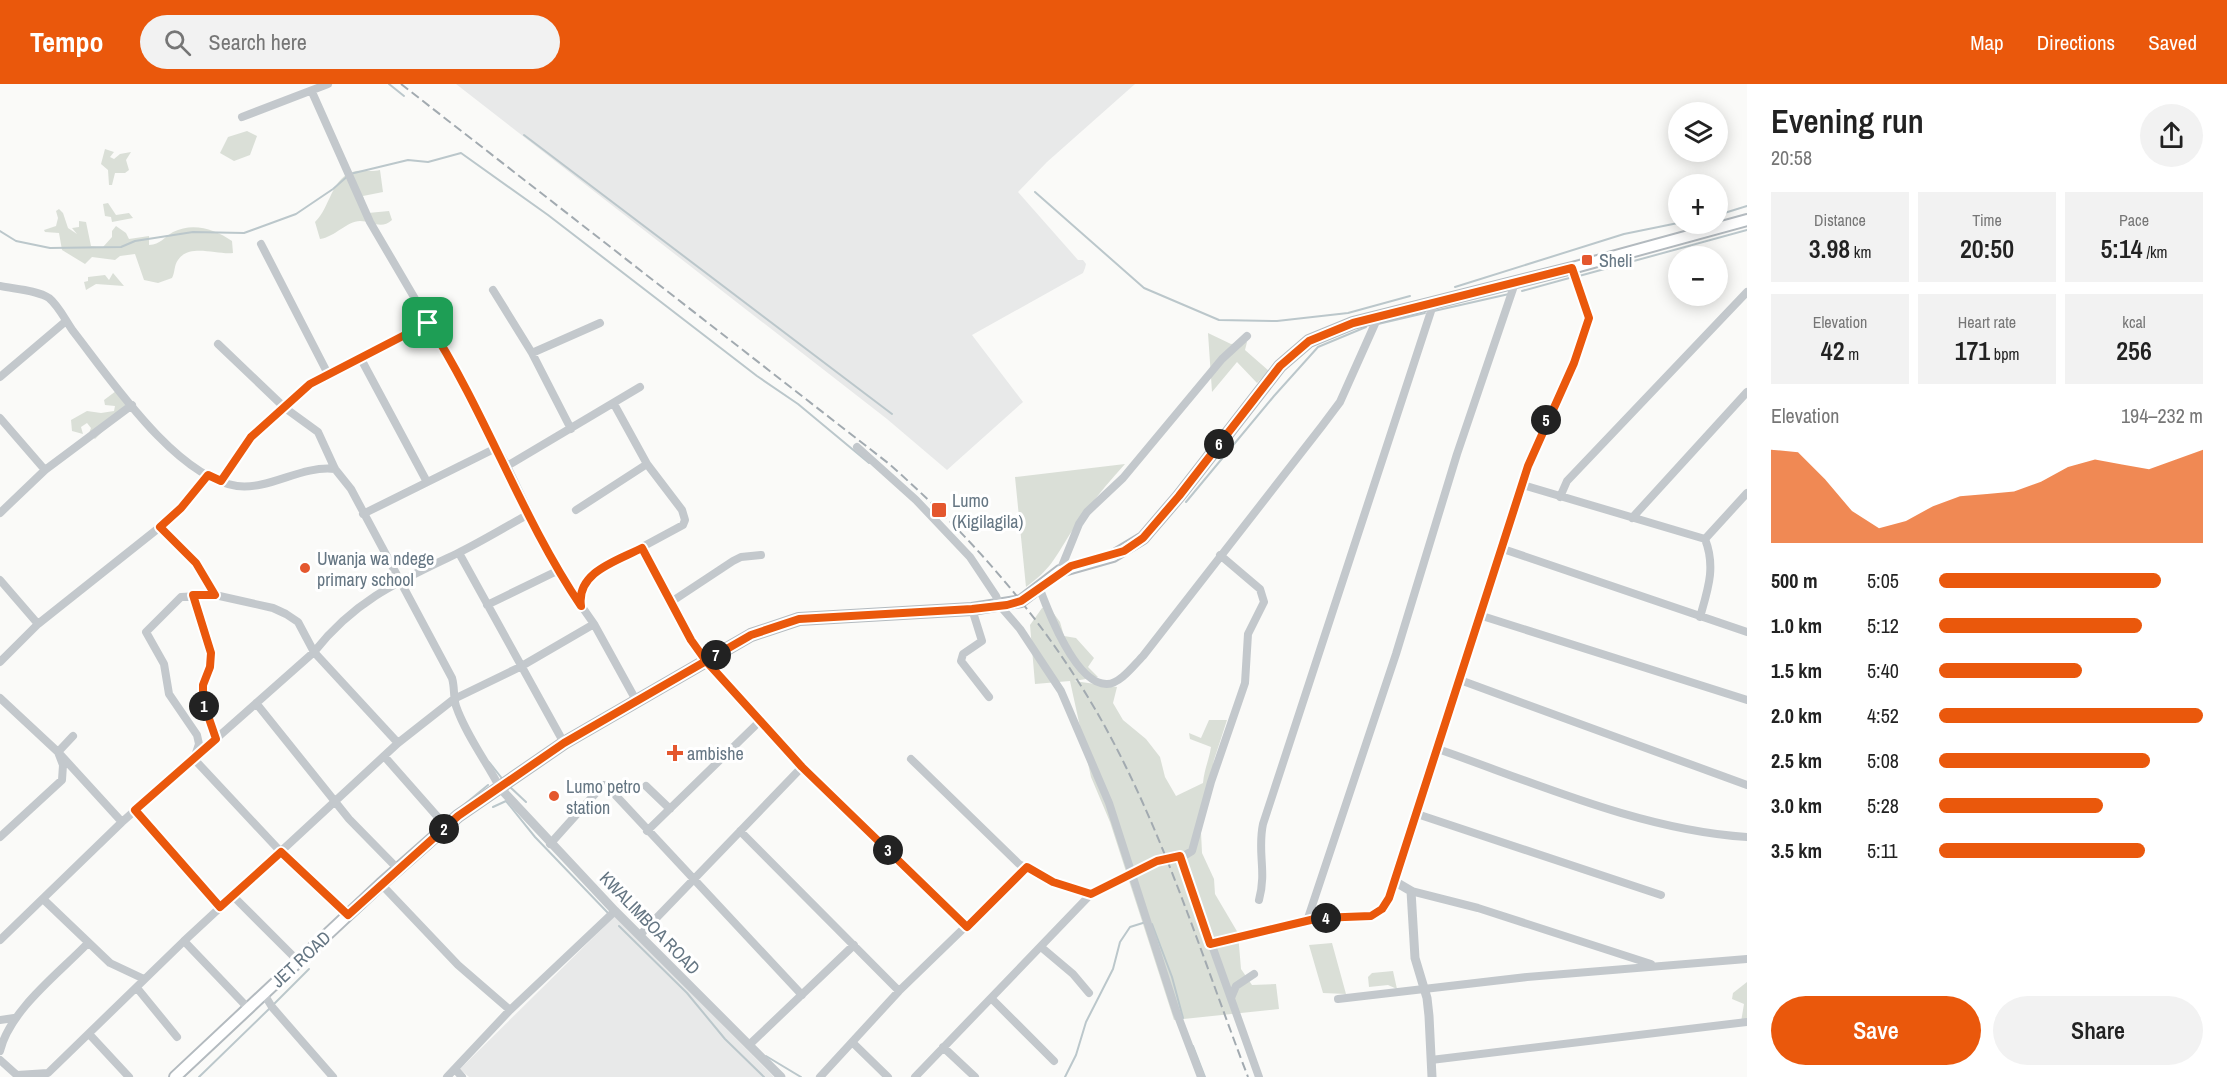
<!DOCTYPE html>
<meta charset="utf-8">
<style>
body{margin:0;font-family:"Archivo Narrow",sans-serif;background:#f2f2f2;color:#222;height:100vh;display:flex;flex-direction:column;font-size:22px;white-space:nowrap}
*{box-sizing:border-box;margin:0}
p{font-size:20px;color:#767676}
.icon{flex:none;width:33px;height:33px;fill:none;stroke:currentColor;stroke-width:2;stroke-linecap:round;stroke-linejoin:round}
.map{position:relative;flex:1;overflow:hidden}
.drawer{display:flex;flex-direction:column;background:#fff;width:480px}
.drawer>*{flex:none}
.controls{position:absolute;left:1668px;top:18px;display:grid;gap:12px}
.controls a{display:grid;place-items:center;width:60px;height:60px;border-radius:50%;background:#fff;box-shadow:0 3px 15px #0003;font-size:30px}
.pin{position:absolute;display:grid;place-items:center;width:51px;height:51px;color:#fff;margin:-26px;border-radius:12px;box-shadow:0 3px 9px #0006}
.km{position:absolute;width:30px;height:30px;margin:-15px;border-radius:50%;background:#222;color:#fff;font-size:16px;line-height:30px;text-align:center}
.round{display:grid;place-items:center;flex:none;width:63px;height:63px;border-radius:32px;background:#f2f2f2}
.overview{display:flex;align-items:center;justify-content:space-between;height:102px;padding:0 24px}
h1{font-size:33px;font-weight:600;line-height:45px}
.metrics{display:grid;grid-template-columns:repeat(3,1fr);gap:9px;height:102px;padding:6px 24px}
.metrics div{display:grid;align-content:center;border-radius:0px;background:#f2f2f2;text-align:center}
.metrics b{font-size:26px;font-weight:600}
.metrics small{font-size:16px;font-weight:400}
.metrics p{font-size:16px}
.chart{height:168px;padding:12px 24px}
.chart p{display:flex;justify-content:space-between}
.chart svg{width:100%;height:108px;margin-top:6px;fill:#ea580c;opacity:.7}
.action{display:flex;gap:12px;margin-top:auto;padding:12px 24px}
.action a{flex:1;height:69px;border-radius:36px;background:#ea580c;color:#fff;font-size:24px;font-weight:600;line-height:69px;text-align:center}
.action a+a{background:#f2f2f2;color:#222}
ul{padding:0 24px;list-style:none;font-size:20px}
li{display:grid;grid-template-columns:96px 72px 1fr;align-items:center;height:45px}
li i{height:15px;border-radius:8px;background:#ea580c}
header{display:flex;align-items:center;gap:36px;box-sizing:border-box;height:84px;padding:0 30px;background:#ea580c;color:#fff}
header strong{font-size:28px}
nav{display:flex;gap:33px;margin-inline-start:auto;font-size:21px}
.search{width:420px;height:54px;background:#f2f2f2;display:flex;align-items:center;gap:15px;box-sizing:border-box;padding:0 21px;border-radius:33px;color:#767676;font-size:22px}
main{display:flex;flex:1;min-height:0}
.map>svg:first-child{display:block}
</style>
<header>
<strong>Tempo</strong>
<div class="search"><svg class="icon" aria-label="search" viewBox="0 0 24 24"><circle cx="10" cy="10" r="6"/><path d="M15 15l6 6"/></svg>Search here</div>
<nav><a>Map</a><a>Directions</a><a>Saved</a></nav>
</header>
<main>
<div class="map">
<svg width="1747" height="993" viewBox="0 0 1747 993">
<rect width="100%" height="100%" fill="#fafaf8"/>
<path fill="#e8e9e9" d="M456,0H1135L1047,78L1018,108L1078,176H1083L1086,180L1085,184L1083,189L972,251L1023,318L947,386L887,335Z
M615,832L774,993H469L460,985Z"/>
<path fill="#dadfd7" d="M247,47L257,52L250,71L234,77L220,69L228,53Z
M105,65L114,68L110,73L114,75L120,70L131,68L126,76L129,86L125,89H115L112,101H109L108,86L101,80Z
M380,86L383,108L363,112L368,129L389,127L392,136C381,146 372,137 360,137C347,137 335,153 320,155L315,138C331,123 331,92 356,87C364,86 371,88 380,86Z
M108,119L116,131L129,129L133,134L112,138L111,133L105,132L103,120Z
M59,125L63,129L68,144L77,150L72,144L79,143V137L86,138L91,162L103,163L112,153V147L116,142L126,149L129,155L149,152V161C161,160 163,154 173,148C193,138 215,145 232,157L233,169C217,171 189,159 178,176C174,181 175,189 172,194L158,199L144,196L135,170L120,172L115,176L92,173L85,180L62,166L59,149L45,148L44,146L56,142L58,134L56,127Z
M113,189L124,202L96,200L86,206L84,198L88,197V193L105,191L109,196Z
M1208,249L1231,260L1247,258L1245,266L1269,287L1257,299L1237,278L1212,308Z
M116,307L126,313V324L95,355L89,349L91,344L87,339L81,343L83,350L72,347L71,336L87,327L101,329L114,327L115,322L105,321L104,316Z
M1125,380C1105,402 1086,425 1070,450C1055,474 1050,486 1026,503L1015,393Z
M1049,523L1060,538L1064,552L1076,554L1094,574L1088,583L1098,593L1074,597L1117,603L1113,619L1123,636L1146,655L1160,673L1165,693L1176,712L1203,699C1204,686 1209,676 1211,663L1190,655L1189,649L1201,654L1209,636H1227L1214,676L1201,748L1202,769L1214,795L1215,810L1238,849L1241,885L1252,901L1276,900L1279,925L1174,936L1110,738L1091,693L1070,597L1035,600L1030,541L1042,524Z
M1332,859L1346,910L1323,909L1309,861Z
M1393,887L1397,905L1388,901L1369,903L1368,893L1372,889Z
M1747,898V938H1741L1744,920L1732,915L1733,909Z"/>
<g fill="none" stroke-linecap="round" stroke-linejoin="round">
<path stroke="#bbc7cb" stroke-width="2" d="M389,0L404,12
M524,51L892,330
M1035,108L1144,204L1219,236L1277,237L1348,229L1410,212
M1718,131L1747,122
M0,147L16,157L50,164L121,163L135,157L193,148L244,149L296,130L333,105L350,90L408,76L428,78L461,69L548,131L757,292L798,320L869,379
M1579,192L1747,146
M1455,203L1624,150L1678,139
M1522,207L1573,193
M1434,227L1509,210
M1378,240L1425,229
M1186,418L1274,312L1318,263L1366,243
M489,678L504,697
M508,701L526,718
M493,723L506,717L535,753L608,829
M448,734L488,701
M1152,840L1172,893L1183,934
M619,842L687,909L725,955L764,993
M274,920L309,885
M1193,962L1205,993
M766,972L801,993
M199,993L270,924
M1065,993L1076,971L1086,938L1113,885L1120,858L1130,843L1146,838"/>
<defs>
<path id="secondary" d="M175,993L381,800L458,732L564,659L751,551L799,535L972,525L1021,517L1060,487L1113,472L1143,454L1179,412L1280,282L1309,257L1353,239L1572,184L1747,136"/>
</defs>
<use href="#secondary" stroke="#b3babf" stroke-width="14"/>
<path stroke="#c3c8cc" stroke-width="8" d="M312,8L370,138L438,254L507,382L557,487L594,540L637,618
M242,33L328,0
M261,160L328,290
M0,202C14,205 37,206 49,214C58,221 66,237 73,247C109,293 176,394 237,402C270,406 301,381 335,385
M493,206L532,269L571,345
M218,260L285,324L318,348L335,385L351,405L452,594C455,604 453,613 456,622C466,651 486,677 500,704
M532,269L600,239
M361,275L427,398
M0,293L66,237
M0,334L45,386
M857,363L916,416L970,473L996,512L1000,522L1020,545L1061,607L1109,719L1176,927L1201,993
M507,382L640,303
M221,397L251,353L310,300L428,239
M1523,401L1705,455
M1560,413L1567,397L1747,208
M576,426L647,380
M0,429L45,386L132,321
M363,430L496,364
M1632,434L1747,308
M160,443L196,479L215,511
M1705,455L1747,409
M642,464L691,556L706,577L802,683L967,843
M1503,465L1747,548
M459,469L564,659
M1060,487L1079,440L1087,428L1123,394L1222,275L1247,252
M0,496L38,540
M1039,503C1048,527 1076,601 1107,600C1120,600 1134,581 1143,572L1322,342L1340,318L1378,233
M193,511L211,569L210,583L203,601V617L216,655
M671,518L733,477L741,473L761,471
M487,521L557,487
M581,521L582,502L594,489L683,441L685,436L682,426L647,380L614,320
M972,525L982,557L963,570L961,577L989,613
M1479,531L1747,616
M1700,533C1708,505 1716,483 1705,455
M0,578L38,540L160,443L181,424L208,391
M1460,596L1747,701
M0,614L58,668L122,738
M256,619L349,735L398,785
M1438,665C1535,699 1644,747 1747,753
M384,672L443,739L448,741
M911,675L1019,780L1053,798L1091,810
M646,702L670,725
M135,726L221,823
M1417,730L1661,811
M647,747L759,638
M740,747L899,907
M0,753L62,696L63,681L58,668L73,652
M550,760L603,701H606L802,911
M1180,772L1259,993
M381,800L458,881L510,926
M1411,807L1478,824L1651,880
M233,812L299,878
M43,815L110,879L144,895
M1259,816C1267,787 1257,768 1263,740L1434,218
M348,831L281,768L194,675L199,660L197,651L169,610L164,580L146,548L181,513L215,511L273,524L286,530L298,538L314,568L398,659
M1307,837L1396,570L1457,370L1515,199
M640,851L802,683
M0,856L122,738L314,568C355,516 399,497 456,470C481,458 505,443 529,430
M184,857L249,925
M1210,860L1319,835L1371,833L1382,825L1389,814L1394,797
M1041,863L1073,890L1089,909
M137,904L177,953
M264,910L272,923L333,993
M991,914L1054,977
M1231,914L1236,902L1254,890
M1338,915L1527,893L1747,875
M0,936L14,934
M90,951L129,993
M852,958L888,993
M749,961L854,861
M943,963L975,993
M0,967C10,926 58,890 87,860
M0,976L19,993
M1431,976L1747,938
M455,985L462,993
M17,991L48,989L184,857L398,659L454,615L520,583L594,540
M447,993L510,926L615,827
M820,993L899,907L1027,783
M915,993L1091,810L1157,777L1182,773L1192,767L1211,698L1245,599L1248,550L1264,518L1260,505L1220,471"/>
<path stroke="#c3c8cc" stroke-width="9" d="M500,704L615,827L781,993
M1432,993L1429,932L1427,914L1415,874L1411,807L1394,797L1528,382L1574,279L1589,234L1572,184"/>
<use href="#secondary" stroke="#fff" stroke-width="10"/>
<path stroke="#a2aab0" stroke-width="2" stroke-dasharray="9 4.5" stroke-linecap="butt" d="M401,0L888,379C969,450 1040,531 1095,625C1161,738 1201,871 1248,993"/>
</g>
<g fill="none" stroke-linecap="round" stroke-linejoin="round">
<defs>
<path id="route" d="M428,239L310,300L251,353L221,397L208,391L181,424L160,443L196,479L215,511H193L211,569L210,583L203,601V617L216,655L135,726L220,823L281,768L348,831L458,732L564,659L706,577L802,683L967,843L1027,783L1053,798L1091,810L1157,777L1180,772L1210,860L1319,834L1371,832L1382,825L1389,814L1528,382L1574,279L1589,234L1572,184L1353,239L1309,257L1280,282L1179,412L1143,454L1124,467L1071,482L1021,517L1007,521L972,525L799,535L751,551L706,577L691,556L642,464C617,477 576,488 581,522C521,433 486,329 428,239"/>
</defs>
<use href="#route" stroke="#fff" stroke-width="12"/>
<use href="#route" stroke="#ea580c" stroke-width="8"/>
</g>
<g fill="#e4572e" stroke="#fff" stroke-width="2">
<rect x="1581" y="170" width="12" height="12" rx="3"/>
<rect x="931" y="418" width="16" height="16" rx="3"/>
<circle cx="305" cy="484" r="6"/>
<path d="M672 660h6v6h6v6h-6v6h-6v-6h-6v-6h6z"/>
<circle cx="554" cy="712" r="6"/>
</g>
<g text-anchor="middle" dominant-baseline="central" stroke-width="6" stroke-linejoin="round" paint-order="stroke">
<g font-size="18" fill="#657683" stroke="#fff" text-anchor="start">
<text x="1599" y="176">Sheli</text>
<text x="952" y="416">Lumo<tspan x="952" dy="21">(Kigilagila)</tspan></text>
<text x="317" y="474">Uwanja wa ndege<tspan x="317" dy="21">primary school</tspan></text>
<text x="687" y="669">ambishe</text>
<text x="566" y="702">Lumo petro<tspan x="566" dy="21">station</tspan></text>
</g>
<g font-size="18" fill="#657683" stroke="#fff">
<text transform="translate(650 839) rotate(46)">KWALIMBOA ROAD</text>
<text transform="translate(301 875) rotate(-43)">JET ROAD</text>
</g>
</g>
</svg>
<div class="controls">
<a><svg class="icon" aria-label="layers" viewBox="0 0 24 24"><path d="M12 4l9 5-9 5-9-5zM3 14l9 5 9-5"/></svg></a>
<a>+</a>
<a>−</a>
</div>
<div class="pin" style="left:428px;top:239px;background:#1e9e55"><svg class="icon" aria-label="arrive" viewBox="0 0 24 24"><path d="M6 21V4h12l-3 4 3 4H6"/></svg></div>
<b class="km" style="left:204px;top:622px">1</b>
<b class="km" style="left:444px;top:745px">2</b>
<b class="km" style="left:888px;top:766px">3</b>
<b class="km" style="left:1326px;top:834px">4</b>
<b class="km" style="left:1546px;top:336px">5</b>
<b class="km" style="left:1219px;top:360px">6</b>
<b class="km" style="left:716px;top:571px">7</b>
</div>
<section class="drawer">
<div class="overview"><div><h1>Evening run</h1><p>20:58</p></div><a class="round"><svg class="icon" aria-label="share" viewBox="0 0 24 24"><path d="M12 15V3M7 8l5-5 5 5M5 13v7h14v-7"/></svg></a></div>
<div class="metrics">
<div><p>Distance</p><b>3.98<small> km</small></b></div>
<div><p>Time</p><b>20:50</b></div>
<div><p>Pace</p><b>5:14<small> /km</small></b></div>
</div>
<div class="metrics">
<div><p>Elevation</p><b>42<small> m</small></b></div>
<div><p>Heart rate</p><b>171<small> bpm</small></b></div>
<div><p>kcal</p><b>256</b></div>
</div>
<div class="chart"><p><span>Elevation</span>194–232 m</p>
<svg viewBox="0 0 160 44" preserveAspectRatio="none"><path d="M0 44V6L10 7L20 18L30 31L40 38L50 35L60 29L70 25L80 24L90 23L100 19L110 13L120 10L130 12L140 14L150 10L160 6V44z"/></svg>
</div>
<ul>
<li><b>500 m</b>5:05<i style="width:84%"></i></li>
<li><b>1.0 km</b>5:12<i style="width:77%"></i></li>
<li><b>1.5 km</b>5:40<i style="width:54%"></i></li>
<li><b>2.0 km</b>4:52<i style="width:100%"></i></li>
<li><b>2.5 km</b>5:08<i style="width:80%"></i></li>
<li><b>3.0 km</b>5:28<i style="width:62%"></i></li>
<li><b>3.5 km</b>5:11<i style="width:78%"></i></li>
</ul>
<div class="action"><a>Save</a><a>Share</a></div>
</section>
</main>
